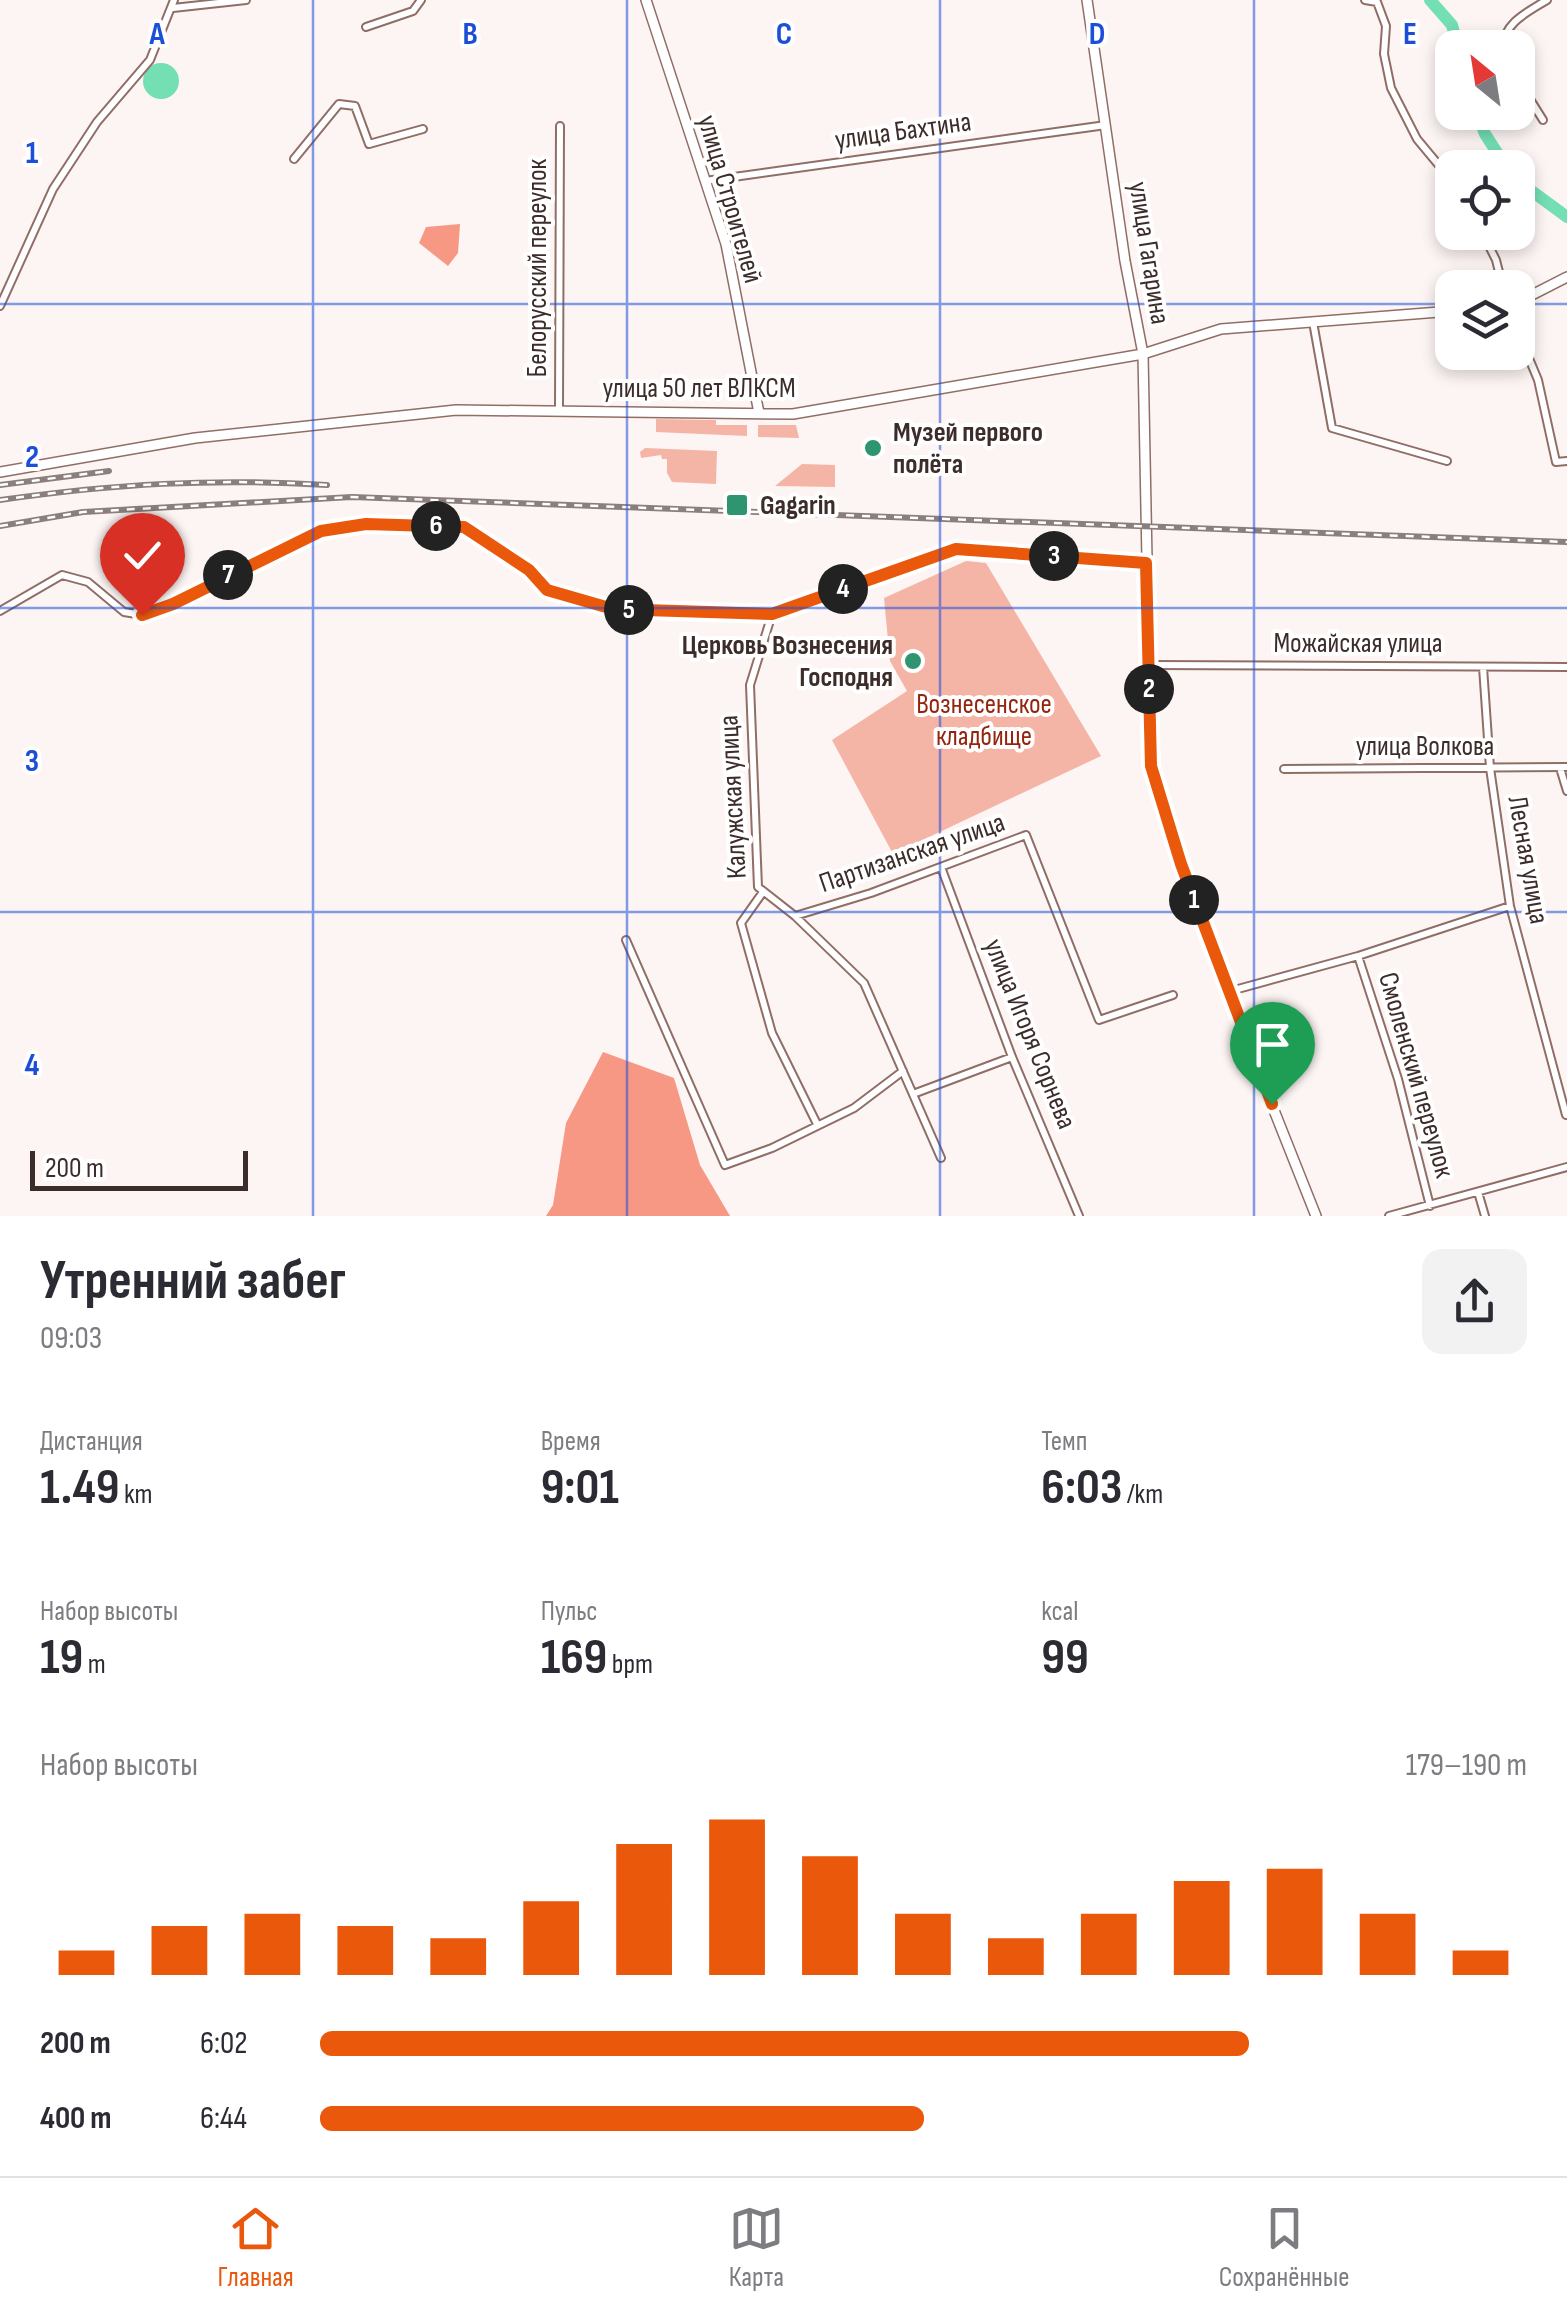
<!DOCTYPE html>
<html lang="ru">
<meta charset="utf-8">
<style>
body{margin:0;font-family:"Sofia Sans Condensed",sans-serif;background:#f2f2f3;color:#2b2b33;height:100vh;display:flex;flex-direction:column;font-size:38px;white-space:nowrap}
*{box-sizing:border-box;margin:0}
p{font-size:32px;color:#7c7c81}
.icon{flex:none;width:55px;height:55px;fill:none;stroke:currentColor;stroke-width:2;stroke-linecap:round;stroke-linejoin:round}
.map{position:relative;height:1216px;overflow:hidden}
.sheet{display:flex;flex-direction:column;background:#fff;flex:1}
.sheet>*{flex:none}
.needle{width:65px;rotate:330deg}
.controls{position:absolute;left:1435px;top:30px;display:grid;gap:20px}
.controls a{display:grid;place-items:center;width:100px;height:100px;border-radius:20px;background:#fff;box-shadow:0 5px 15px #0003;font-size:50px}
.scale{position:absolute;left:30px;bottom:25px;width:218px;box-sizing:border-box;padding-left:10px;border:5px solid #3c2d2a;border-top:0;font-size:28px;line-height:35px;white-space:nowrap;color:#3c2d2a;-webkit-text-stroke:8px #fff;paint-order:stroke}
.pin{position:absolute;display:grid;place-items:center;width:85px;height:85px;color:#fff;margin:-102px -42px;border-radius:50% 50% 50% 0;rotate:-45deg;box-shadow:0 0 10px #0007}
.pin .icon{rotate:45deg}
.km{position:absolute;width:50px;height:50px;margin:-25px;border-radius:50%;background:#222;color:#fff;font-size:28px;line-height:50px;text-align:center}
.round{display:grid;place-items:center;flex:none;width:105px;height:105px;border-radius:20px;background:#f2f2f3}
.headline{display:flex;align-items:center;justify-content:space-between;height:170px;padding:0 40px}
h1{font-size:55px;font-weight:700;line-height:75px}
.metrics{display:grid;grid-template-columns:repeat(3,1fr);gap:15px;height:170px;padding:10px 40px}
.metrics div{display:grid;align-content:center}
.metrics b{font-size:50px;font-weight:700}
.metrics small{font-size:28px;font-weight:400}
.metrics p{font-size:28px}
.chart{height:280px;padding:20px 40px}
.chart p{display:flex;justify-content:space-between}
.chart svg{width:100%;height:180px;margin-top:10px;stroke:#ea580c;stroke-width:6}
ul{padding:0 40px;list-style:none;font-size:32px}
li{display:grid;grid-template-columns:160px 120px 1fr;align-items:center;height:75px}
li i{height:25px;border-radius:12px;background:#ea580c}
.tab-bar{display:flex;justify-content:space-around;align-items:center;height:140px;border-top:2px solid #e1e1e2;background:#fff;font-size:28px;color:#7c7c81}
.tab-bar a{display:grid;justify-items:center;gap:5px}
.tab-bar .current{color:#ea580c}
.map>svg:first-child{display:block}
</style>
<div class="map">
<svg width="1567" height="1216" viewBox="0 0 1567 1216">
<rect width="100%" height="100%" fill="#fdf5f3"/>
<path fill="#f4b4a6" d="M656,419L716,420V425H747V436L656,432Z
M758,425H796L799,438L758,437Z
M645,448L717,451L716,484L672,482L667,473V459H662L661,455L641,458L640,452Z
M802,464L835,465V487L775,486Z
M966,561L986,563L1101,756L893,854L832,740L907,691L890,661L884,598Z"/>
<path fill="#f69883" d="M460,224L458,253L448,266L419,243L426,227Z
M603,1052L674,1078L700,1165L730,1216H546L553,1205L566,1123Z"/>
<path fill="#73dfb3" d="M143 81a18 18 0 1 1 36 0a18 18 0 1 1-36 0Z"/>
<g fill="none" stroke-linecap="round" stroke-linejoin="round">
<path stroke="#73dfb3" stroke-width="12" d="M1430,0L1452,25L1458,48
M1477,112L1485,134L1507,168
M1518,181L1567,217"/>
<defs>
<path id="street" d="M1365,0L1377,2L1386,26L1384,54L1391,88L1417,139L1452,181
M173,8L246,0
M366,27L413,11L421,0
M1502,48C1505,22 1526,13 1547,0
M1518,80L1543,120
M294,159L339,104L355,106L369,144L423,129
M705,181L1106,125
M1482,232L1496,260L1503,288
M0,306L53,189L97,122L150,60L174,0
M1313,322L1332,428L1447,461
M1518,332L1538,380L1556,462L1567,461
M559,410L560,126
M0,611L62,575L88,582L124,612L142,615L173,604L321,531L366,524L464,527L529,570L547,590L613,609L772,614L956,549L1146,563
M772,614L750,685L758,887L795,916L864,983L941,1158
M1149,665L1567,667
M1483,667L1490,768L1510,906L1566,1115
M1560,768L1567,791
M1284,769L1567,767
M941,867L1012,1057L1079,1216
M763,892L741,923L772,1033L817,1124
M795,916L871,893L1026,835L1099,1020L1173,995
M626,940L725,1165L772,1148L854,1108L903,1071
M1358,956L1398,1079L1430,1206
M1227,992L1358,956L1510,906
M913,1094L1012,1057
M1478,1192L1485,1216
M1389,1216L1567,1167"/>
<path id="secondary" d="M646,0L726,244L759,413
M1087,0L1125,261L1143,354L1151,766L1227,992L1316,1216
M1518,302L1567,277
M0,472L195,438L456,410L793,414L1143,354L1221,329L1452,311"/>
</defs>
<use href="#street" stroke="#906e66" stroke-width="10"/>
<use href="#secondary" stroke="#906e66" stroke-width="12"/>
<use href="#street" stroke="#fff" stroke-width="6"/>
<use href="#secondary" stroke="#fff" stroke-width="9"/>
<defs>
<path id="rail" d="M0,485L109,471
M0,500C114,484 212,478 327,485
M0,526L83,512L352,497L1567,542"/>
</defs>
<use href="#rail" stroke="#8b7f7d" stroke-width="6"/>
<use href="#rail" stroke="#fff" stroke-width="2.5" stroke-dasharray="8" stroke-linecap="butt"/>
</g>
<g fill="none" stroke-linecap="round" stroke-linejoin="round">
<defs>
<path id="route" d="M142,615L173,604L321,531L366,524L464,527L529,570L547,590L613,609L772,614L956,549L1146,563L1151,766L1181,864L1272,1104"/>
</defs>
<use href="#route" stroke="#fff" stroke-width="20"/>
<use href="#route" stroke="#ea580c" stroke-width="12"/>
</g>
<path fill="none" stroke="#1d4ed8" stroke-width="2.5" stroke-opacity="0.55" d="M313,0V1216M627,0V1216M940,0V1216M1254,0V1216M0,304H1452M1518,304H1567M0,608H1567M0,912H1567"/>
<g fill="#2f9470" stroke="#fff" stroke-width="4">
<circle cx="873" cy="448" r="10"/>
<rect x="725" y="493" width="24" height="24" rx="5"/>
<circle cx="913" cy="661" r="10"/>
</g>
<g text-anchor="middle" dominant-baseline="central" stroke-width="8" stroke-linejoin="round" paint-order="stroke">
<g font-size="28" fill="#3c2d2a" stroke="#fff">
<text transform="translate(903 131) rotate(-8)">улица Бахтина</text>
<text transform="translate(730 199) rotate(74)">улица Строителей</text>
<text transform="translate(1149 253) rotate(81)">улица Гагарина</text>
<text transform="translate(537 268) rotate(-90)">Белорусский переулок</text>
<text x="699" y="388">улица 50 лет ВЛКСМ</text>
<text x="1358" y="643">Можайская улица</text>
<text x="1425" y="746">улица Волкова</text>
<text transform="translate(733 797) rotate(-93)">Калужская улица</text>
<text transform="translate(912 853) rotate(-19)">Партизанская улица</text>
<text transform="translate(1528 860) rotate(80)">Лесная улица</text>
<text transform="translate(1030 1034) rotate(68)">улица Игоря Сорнева</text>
<text transform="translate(1416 1075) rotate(74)">Смоленский переулок</text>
</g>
<g font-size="28" font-weight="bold" fill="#3c2d2a" stroke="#fff" text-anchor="start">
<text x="893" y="432">Музей первого<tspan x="893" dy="32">полёта</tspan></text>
<text x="760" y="505">Gagarin</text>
<text x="893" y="645" text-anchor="end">Церковь Вознесения<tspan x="893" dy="32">Господня</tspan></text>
</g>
<g font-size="28" fill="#93250f" stroke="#fff">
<text x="984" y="704">Вознесенское<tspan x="984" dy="32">кладбище</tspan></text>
</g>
</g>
<g font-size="32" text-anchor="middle" font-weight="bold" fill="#1d4ed8" stroke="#fff" stroke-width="8" stroke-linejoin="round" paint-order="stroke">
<text x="157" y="44">A</text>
<text x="470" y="44">B</text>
<text x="784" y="44">C</text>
<text x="1097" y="44">D</text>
<text x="1410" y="44">E</text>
<text x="32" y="163">1</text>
<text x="32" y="467">2</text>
<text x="32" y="771">3</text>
<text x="32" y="1075">4</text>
</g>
</svg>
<div class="controls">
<a><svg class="needle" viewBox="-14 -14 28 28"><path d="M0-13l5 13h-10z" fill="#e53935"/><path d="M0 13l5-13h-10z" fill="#7c7c81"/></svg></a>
<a><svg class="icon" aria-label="locate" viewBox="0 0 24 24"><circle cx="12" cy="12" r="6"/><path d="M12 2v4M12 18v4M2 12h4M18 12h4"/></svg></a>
<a><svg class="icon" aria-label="layers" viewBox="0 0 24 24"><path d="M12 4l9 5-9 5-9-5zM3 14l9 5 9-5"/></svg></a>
</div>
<div class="scale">200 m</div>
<div class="pin" style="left:1272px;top:1104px;background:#1e9e55"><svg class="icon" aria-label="arrive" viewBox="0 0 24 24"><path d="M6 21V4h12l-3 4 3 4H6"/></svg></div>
<div class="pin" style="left:142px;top:615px;background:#d93025"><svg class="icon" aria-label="check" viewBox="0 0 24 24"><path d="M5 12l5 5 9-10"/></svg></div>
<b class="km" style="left:1194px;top:900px">1</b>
<b class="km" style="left:1149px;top:689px">2</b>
<b class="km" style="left:1054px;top:556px">3</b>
<b class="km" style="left:843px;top:589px">4</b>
<b class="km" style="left:629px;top:610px">5</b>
<b class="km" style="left:436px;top:526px">6</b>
<b class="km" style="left:228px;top:575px">7</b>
</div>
<section class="sheet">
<div class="headline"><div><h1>Утренний забег</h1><p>09:03</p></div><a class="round"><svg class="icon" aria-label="share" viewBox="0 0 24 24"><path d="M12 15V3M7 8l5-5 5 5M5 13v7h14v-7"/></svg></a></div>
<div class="metrics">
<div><p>Дистанция</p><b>1.49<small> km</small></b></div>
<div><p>Время</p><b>9:01</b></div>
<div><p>Темп</p><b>6:03<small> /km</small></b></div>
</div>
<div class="metrics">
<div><p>Набор высоты</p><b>19<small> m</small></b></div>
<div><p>Пульс</p><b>169<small> bpm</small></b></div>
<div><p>kcal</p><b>99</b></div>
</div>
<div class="chart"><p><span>Набор высоты</span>179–190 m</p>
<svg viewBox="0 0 160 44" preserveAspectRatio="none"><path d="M5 44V38M15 44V32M25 44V29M35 44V32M45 44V35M55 44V26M65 44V12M75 44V6M85 44V15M95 44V29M105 44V35M115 44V29M125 44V21M135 44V18M145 44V29M155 44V38"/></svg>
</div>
<ul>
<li><b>200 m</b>6:02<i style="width:77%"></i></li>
<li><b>400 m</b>6:44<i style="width:50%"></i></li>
</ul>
</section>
<nav class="tab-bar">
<a class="current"><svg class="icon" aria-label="home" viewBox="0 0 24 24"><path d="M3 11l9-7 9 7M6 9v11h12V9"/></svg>Главная</a>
<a><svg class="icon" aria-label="map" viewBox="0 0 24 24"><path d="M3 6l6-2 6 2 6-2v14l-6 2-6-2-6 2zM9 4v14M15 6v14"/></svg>Карта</a>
<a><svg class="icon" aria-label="saved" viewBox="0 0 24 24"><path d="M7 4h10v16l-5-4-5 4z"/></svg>Сохранённые</a>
</nav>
